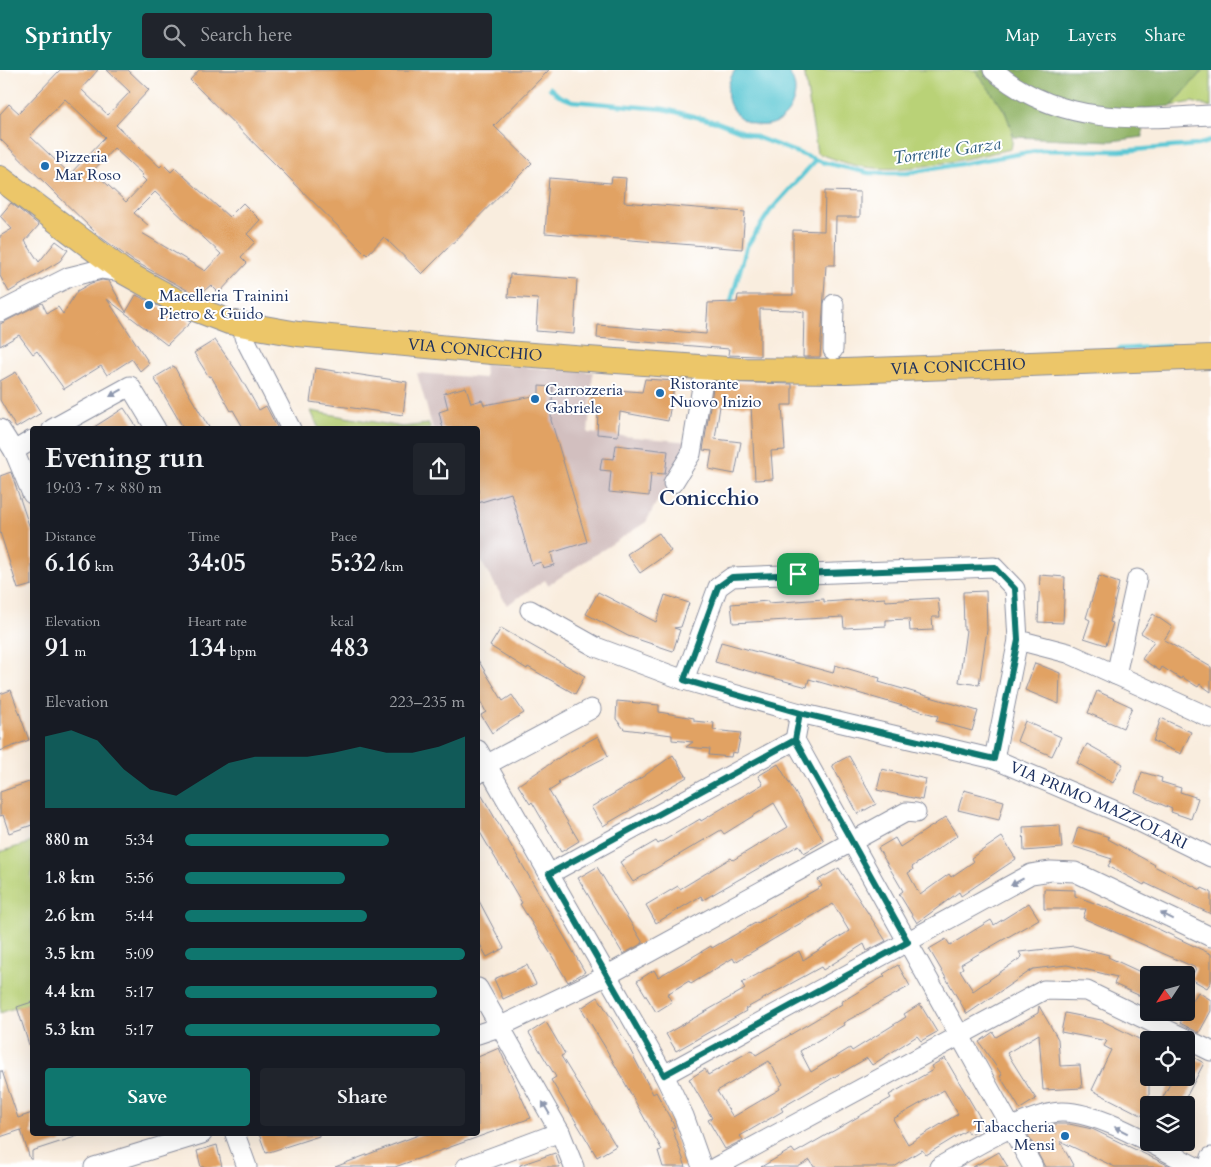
<!DOCTYPE html>
<meta charset="utf-8">
<style>
body{margin:0;font-family:Cardo,serif;background:#20242c;color:#f1f3f6;height:100vh;display:flex;flex-direction:column;font-size:19px;white-space:nowrap}
*{box-sizing:border-box;margin:0}
p{font-size:16px;color:#9ea1a6}
.icon{flex:none;width:28px;height:28px;fill:none;stroke:currentColor;stroke-width:2;stroke-linecap:round;stroke-linejoin:round}
.map{position:relative;flex:1;overflow:hidden}
.details{position:absolute;left:30px;top:356px;width:450px;height:710px;display:flex;flex-direction:column;background:#171b24;border-radius:5px;box-shadow:0 5px 20px #0002}
.details>*{flex:none}
.needle{width:32px;rotate:234deg}
.fabs{position:absolute;left:1140px;top:896px;display:grid;gap:10px}
.fabs a{display:grid;place-items:center;width:55px;height:55px;border-radius:5px;background:#171b24;box-shadow:0 5px 20px #0002;font-size:25px}
.pin{position:absolute;display:grid;place-items:center;width:42px;height:42px;color:#fff;margin:-21px;border-radius:10px;box-shadow:0 2px 8px #0006}
.round{display:grid;place-items:center;flex:none;width:52px;height:52px;border-radius:5px;background:#20242c}
.head{display:flex;align-items:center;justify-content:space-between;height:85px;padding:0 15px}
h1{font-size:28px;font-weight:600;line-height:38px}
.metrics{display:grid;grid-template-columns:repeat(3,1fr);gap:8px;height:85px;padding:5px 15px}
.metrics div{display:grid;align-content:center}
.metrics b{font-size:25px;font-weight:600}
.metrics small{font-size:14px;font-weight:400}
.metrics p{font-size:14px}
.chart{height:140px;padding:10px 15px}
.chart p{display:flex;justify-content:space-between}
.chart svg{width:100%;height:90px;margin-top:5px;fill:#0f766e;opacity:.7}
.primary-button{display:flex;gap:10px;margin-top:auto;padding:10px 15px}
.primary-button a{flex:1;height:58px;border-radius:5px;background:#0f766e;color:#fff;font-size:20px;font-weight:600;line-height:58px;text-align:center}
.primary-button a+a{background:#20242c;color:#f1f3f6}
ul{padding:0 15px;list-style:none;font-size:16px}
li{display:grid;grid-template-columns:80px 60px 1fr;align-items:center;height:38px}
li i{height:12px;border-radius:6px;background:#0f766e}
header{display:flex;align-items:center;gap:30px;box-sizing:border-box;height:70px;padding:0 25px;background:#0f766e;color:#fff}
header strong{font-size:24px}
nav{display:flex;gap:28px;margin-inline-start:auto;font-size:18px}
.search{width:350px;height:45px;background:#20242c;display:flex;align-items:center;gap:12px;box-sizing:border-box;padding:0 18px;border-radius:5px;color:#9ea1a6;font-size:19px}
.map>svg:first-child{display:block}
</style>
<header>
<strong>Sprintly</strong>
<div class="search"><svg class="icon" aria-label="search" viewBox="0 0 24 24"><circle cx="10" cy="10" r="6"/><path d="M15 15l6 6"/></svg>Search here</div>
<nav><a>Map</a><a>Layers</a><a>Share</a></nav>
</header>
<div class="map">
<svg width="1211" height="1097" viewBox="0 0 1211 1097">
<rect width="100%" height="100%" fill="#fff"/>
<filter id="ink" filterUnits="userSpaceOnUse"><feTurbulence type="fractalNoise" baseFrequency=".02" numOctaves="2"/><feDisplacementMap in="SourceGraphic" scale="10" xChannelSelector="R" yChannelSelector="G"/><feConvolveMatrix kernelMatrix="1 2 1 2 8 2 1 2 1" color-interpolation-filters="sRGB"/></filter>
<filter id="wash" filterUnits="userSpaceOnUse"><feTurbulence type="fractalNoise" baseFrequency=".0096" numOctaves="4" result="noise"/><feDisplacementMap in="SourceGraphic" scale="20" xChannelSelector="R" yChannelSelector="G"/><feGaussianBlur stdDeviation="1.12" result="paint"/><feColorMatrix in="noise" values="0 0 0 0 0 0 0 0 0 0 0 0 0 0 0 0 0 1.4 0 .05"/><feComposite in="paint" operator="in"/></filter>
<g filter="url(#wash)">
<rect width="100%" height="100%" fill="#f9edde"/>
<path fill="#d2bfbf" d="M484,294L593,302L588,363L691,372L672,412L660,426L646,452L548,515L545,510L507,535L478,486V359H433L417,303L485,308Z"/>
<path fill="#b9d277" stroke="#6a806a" d="M804,0H975C991,23 1019,50 1011,79C962,89 898,107 850,94C838,91 827,86 817,83Z
M1203,0H1211V37L1192,32L1172,36Z
M311,341L402,357L429,354L430,359H319Z
M32,772V932L0,943V782Z"/>
<path fill="#92b468" stroke="#567263" d="M975,0H1203L1172,36L1141,39L1143,67L1112,71L1014,67L1005,41Z"/>
<path fill="#5bc7d4" stroke="#3b7b99" d="M735,0H787C795,10 797,21 793,32C778,79 704,48 735,0Z"/>
<g fill="none" stroke-linecap="round" stroke-linejoin="round">
<path stroke="#5bc7d4" stroke-width="4.5" d="M550,18L559,26L572,31L664,39L717,52L822,92L869,103H908L1042,80L1120,81L1197,75L1211,71
M729,238L747,176L770,141L816,90
M1119,279L1173,276"/>
</g>
<g id="blocks">
<path fill="#e1a264" fill-rule="evenodd" d="M60,0H98L81,19L108,45L130,22L107,0H128L149,20L116,55L160,97L163,94L171,102L175,98L229,147L243,133L260,150L247,164L255,172L241,187L247,193L219,223L211,215L198,226L132,190L99,166L0,69V44L9,34L19,43ZM65,29L105,67L70,104L30,66ZM114,78L143,105L141,106L146,111L126,132L93,101ZM155,122L221,184L205,201L142,163L149,156L134,143Z
M199,0H549L494,56L532,93L422,204L384,167L367,185L190,10Z
M612,107L626,108L624,132L745,142L742,179L545,163L549,108L611,113Z
M825,121L860,122V147H836L835,195H826L820,287H803L804,242L793,240L760,239V286L728,285L729,279L597,268L598,255L706,264L708,233L737,232L738,225H793V160L824,161Z
M11,133L39,155L25,171L39,192L56,171L68,180L60,191L9,222L0,206V166L12,159L0,146Z
M510,204L577,209L574,264L536,261L538,229L508,227Z
M102,210L109,211L126,242L136,225L191,252L167,275L107,229L149,293L140,301L132,289L107,305L101,296L64,319L37,281L33,284L19,265L0,276V254L42,233L47,243L58,237L63,244L77,221L91,213Z
M215,270L238,303L259,340L266,336L278,359H244L233,340L231,341L211,306L209,307L194,283Z
M174,296L190,326L210,359H184L154,308Z
M315,298L407,312L403,345L310,332Z
M16,302L41,343L16,358L0,330V311Z
M645,309L675,311L668,351L620,342L618,366L597,364L598,343L591,342L593,318L642,322Z
M714,312L792,314V335H782L785,380L771,381L773,409L755,410L751,336H720L715,369L741,372L735,404L709,399L712,381L703,380Z
M539,316L553,317L551,350L587,472L551,483L554,495L543,498L541,492L532,495L511,423L478,433V359H443L439,342L448,339L444,323L466,317L471,333L482,330L484,335L539,325Z
M124,338L138,359H91Z
M616,375L668,381L665,404L651,403L649,426L609,422L611,401L600,400L602,388L614,389Z
M11,402L32,464V515L18,519L0,462V406Z
M659,463L671,481L640,503L627,484Z
M1040,505L1065,507L1063,553L1038,552Z
M1099,506L1119,513L1110,552L1113,553L1106,575L1084,568L1090,550L1086,548Z
M986,521L987,560L979,615L959,612L966,560H964L963,522Z
M598,522L656,552L665,525L689,533L681,557L674,558L680,560L673,581L628,566L586,544Z
M885,528V531L938,528L940,547H932L933,560L910,561L909,549L886,550V556L844,558L843,547L733,553L731,534L768,531V533L824,529V532Z
M1153,544L1172,557L1164,570L1211,597V622L1200,614L1198,617L1182,607L1181,609L1162,597L1160,601L1142,589L1154,571L1141,563Z
M501,558L585,606L575,624L528,597L527,599L490,576Z
M721,572L833,603L835,595L880,608L879,612L978,641L972,661L936,651L938,646L809,609L807,617L715,592Z
M478,590L503,631L512,625L524,643L492,663L481,645L486,642L478,627Z
M1035,593L1060,603L1059,634L1025,620Z
M11,620L29,670L0,681V624Z
M1097,621L1132,637L1123,658L1088,643Z
M617,631L659,635V642L694,648V651L714,653L713,660L741,663L737,683L732,682L731,687L709,685L710,679L686,677L693,672L672,670V665L624,659L616,649Z
M1161,648L1191,662L1181,684L1153,671Z
M1025,651L1061,667L1052,686L1017,671Z
M598,666L608,686L558,712L560,714L549,721L579,771L561,782L532,732L530,734L518,715L563,685Z
M1087,674L1123,694L1113,713L1077,693Z
M673,685L687,707L603,756L591,737L644,706Z
M849,686L876,734L858,744L832,695Z
M778,694L824,771L804,783L799,775L703,830L701,826L656,853L646,835L678,816L680,819L731,788L733,790L788,757L774,733L724,764L721,760L633,812L620,792L656,771L658,774L700,749L701,751L763,714L758,706Z
M882,699L926,709L922,730L877,720Z
M1142,702L1162,708L1161,712L1181,718L1180,722L1198,728L1191,749L1171,742L1172,739L1135,723Z
M32,711V755L9,763L3,745L0,746V722Z
M478,719L585,902L568,912L520,834L522,833L478,759Z
M964,720L1004,731L999,750L958,740Z
M946,747L958,765L912,797L913,800L908,803L920,825L949,804L951,807L973,792L971,788L1002,767L1016,789L961,826L959,822L917,853L899,824L903,821L878,778L895,768L900,777Z
M1060,755L1062,778L1024,781L1023,757Z
M1078,757L1109,767L1108,769L1155,795L1154,796L1201,820L1202,818L1211,822V844L1145,813L1144,815L1108,796L1112,789L1072,776Z
M597,797L643,873L623,884L578,808Z
M839,798L886,871L867,881L864,874L823,900L821,897L745,939L746,941L676,981L666,964L745,919L742,913L799,881L803,890L849,861L833,834L735,892L733,888L691,914L689,911L667,924L672,932L656,942L637,911L654,900L658,907L711,876L712,878L757,852L758,853L822,816L818,810Z
M1044,819L1075,820V826L1135,848L1211,884V912L1207,918L1191,909L1196,898L1083,848L1086,839H1044Z
M478,829L504,878L487,887L478,871Z
M1029,833L1039,849L961,894L963,898L960,900L973,921L1022,887L1019,882L1074,876L1109,885L1108,887L1149,906V930L1114,914L1117,907L1067,895L1033,899L967,944L929,879L946,869L950,875L991,850L994,855Z
M527,895L536,914L503,929L494,909Z
M898,895L910,916L843,953L844,955L800,981L811,1002L850,978L852,981L906,947L904,944L920,934L937,962L921,971L917,966L872,995L867,988L781,1038L783,1041L740,1066L743,1070L725,1079L708,1050L712,1048L689,1009L705,999L708,1005L752,980L756,985L842,934L841,932L885,906L883,904ZM769,991L783,1014L779,1017L780,1019L733,1047L717,1021Z
M1198,922L1211,930V941L1199,963L1180,953Z
M598,927L626,972L653,1024L656,1022L675,1057L672,1058L686,1097H663L658,1081L662,1080L605,977L581,938Z
M32,932V978H30L17,937Z
M1039,936L1058,969L1060,996L1080,995L1082,1018L1043,1020L1039,964L1007,983L1036,1029L1020,1039L1000,1006L1002,1005L979,972L993,962L996,967L1038,943Z
M1065,943L1101,950L1149,974V1049L1092,1020L1111,980L1104,976L1107,971L1061,962Z
M546,952L565,984L561,986L616,1076L597,1087L551,1010L556,1007L529,963Z
M499,978L531,1048L395,1097H335L421,1064H478V987Z
M1186,983L1204,993L1182,1035H1159L1173,1008H1186Z
M945,988L985,1056L969,1064L967,1060L926,1085L922,1080L894,1097H814L810,1090L798,1097H761L792,1079L795,1083L891,1028L889,1025L933,1000L931,996ZM944,1020L958,1044L908,1074L893,1049Z
M0,1001H2L18,1048L32,1043V1064H77L78,1066L32,1081V1089H30L21,1060L0,1067Z
M1052,1054H1069L1092,1059L1172,1097H1115L1060,1071L1074,1097H1045L1028,1065L1036,1059Z
M259,1064H319V1066L266,1083Z
M217,1075L222,1097H201L197,1081Z
M999,1082L1008,1097H973Z
M555,1083L560,1097H520V1095Z"/>
</g>
</g>
<g filter="url(#ink)">
<use href="#blocks" fill-opacity="0" stroke="#8a8e9e" stroke-width="1"/>
<g fill="none" stroke-linecap="round" stroke-linejoin="round">
<defs>
<g id="minor">
<path d="M993,0C1057,55 1133,50 1211,45"/>
<path d="M0,242L69,207L101,199L124,202"/>
<path d="M244,267L291,359"/>
<path d="M833,280L834,234"/>
<path d="M0,359L14,381L32,424"/>
<path d="M52,359L130,316L156,359"/>
<path d="M14,381L32,370"/>
<path d="M673,413L691,384L705,298"/>
<path id="s1" d="M530,540L596,577L684,610L800,643L994,689L1132,748L1211,787"/>
<path d="M1018,570L1068,583L1211,648"/>
<path d="M1116,605L1137,509"/>
<path d="M684,610L718,517L732,507L994,497L1015,519L1018,570L994,689"/>
<path d="M800,643L795,670L1033,1097"/>
<path d="M478,680L664,1005L684,1046L702,1097"/>
<path d="M478,704L486,695L591,639"/>
<path d="M549,804L795,670"/>
<path d="M478,918L560,1062L574,1097"/>
<path d="M478,964L499,957L606,906L906,742L916,743"/>
<path d="M664,1005L1031,804L1051,801L1075,802L1211,867"/>
<path d="M235,1064L247,1097"/>
<path d="M94,1097L202,1064"/>
<path d="M466,1097L560,1062"/>
<path d="M716,1097L1044,920L1087,921L1211,981"/>
<path d="M939,1097C968,1081 1031,1041 1063,1042C1104,1043 1159,1079 1196,1097"/>
<path d="M1209,1097L1211,1087"/>
</g>
<g id="major">
<path id="s2" d="M0,108L124,202L182,234L229,252L298,264L492,282L741,300L845,301L1211,287"/>
</g>
</defs>
<use href="#minor" stroke="#8a8e9e" stroke-width="21"/>
<use href="#major" stroke="#8a8e9e" stroke-width="26"/>
<use href="#minor" stroke="#fff" stroke-width="19"/>
<use href="#major" stroke="#ecc669" stroke-width="24"/>
</g>
<defs><path id="oneway-solid" d="M-6-.8H1V-3.2L6.5 0L1 3.2V.8H-6Z" transform="scale(1.25)"/></defs>
<g fill="#8d97ae">
<use href="#oneway-solid" transform="translate(116 323) rotate(151)"/>
<use href="#oneway-solid" transform="translate(1017 812) rotate(151)"/>
<use href="#oneway-solid" transform="translate(1167 846) rotate(-154)"/>
<use href="#oneway-solid" transform="translate(546 1038) rotate(-120)"/>
<use href="#oneway-solid" transform="translate(1121 1060) rotate(-154)"/>
</g>
</g>
<g fill="none" stroke-linecap="round" stroke-linejoin="round" filter="url(#ink)">
<defs>
<path id="route" d="M798,504L732,507L718,517L684,610L800,643L795,670L549,804L664,1005L908,872L795,670L800,643L994,689L1018,570L1015,519L994,497L798,504"/>
</defs>
<use href="#route" stroke="#fff" stroke-width="10"/>
<use href="#route" stroke="#0f766e" stroke-width="6"/>
</g>
<g fill="#1f6fb2" stroke="#fff" stroke-width="2">
<circle cx="45" cy="96" r="5"/>
<circle cx="149" cy="235" r="5"/>
<circle cx="660" cy="323" r="5"/>
<circle cx="535" cy="329" r="5"/>
<circle cx="1065" cy="1066" r="5"/>
</g>
<g text-anchor="middle" dominant-baseline="central" stroke-width="4" stroke-linejoin="round" paint-order="stroke">
<g font-size="16" fill="#1b2f5e" stroke="#fff" text-anchor="start">
<text x="55" y="87">Pizzeria<tspan x="55" dy="18">Mar Roso</tspan></text>
<text x="159" y="226">Macelleria Trainini<tspan x="159" dy="18">Pietro &amp; Guido</tspan></text>
<text x="670" y="314">Ristorante<tspan x="670" dy="18">Nuovo Inizio</tspan></text>
<text x="545" y="320">Carrozzeria<tspan x="545" dy="18">Gabriele</tspan></text>
<text x="1055" y="1057" text-anchor="end">Tabaccheria<tspan x="1055" dy="18">Mensi</tspan></text>
</g>
<g font-size="16" fill="#1b2f5e" stroke="#fff">
<text stroke="none"><textPath href="#s2" startOffset="520">VIA CONICCHIO</textPath></text>
<text stroke="none"><textPath href="#s2" startOffset="1004">VIA CONICCHIO</textPath></text>
<text stroke="none"><textPath href="#s1" startOffset="604">VIA PRIMO MAZZOLARI</textPath></text>
</g>
<g font-size="18" font-style="italic" fill="#2e5d81" stroke="#fff">
<text transform="translate(947 81) rotate(-8)">Torrente Garza</text>
</g>
<g font-size="21" font-weight="bold" fill="#1b2f5e" stroke="#fff">
<text x="709" y="428">Conicchio</text>
</g>
</g>
</svg>
<div class="fabs">
<a><svg class="needle" viewBox="-14 -14 28 28"><path d="M0-13l5 13h-10z" fill="#e53935"/><path d="M0 13l5-13h-10z" fill="#9ea1a6"/></svg></a>
<a><svg class="icon" aria-label="locate" viewBox="0 0 24 24"><circle cx="12" cy="12" r="6"/><path d="M12 2v4M12 18v4M2 12h4M18 12h4"/></svg></a>
<a><svg class="icon" aria-label="layers" viewBox="0 0 24 24"><path d="M12 4l9 5-9 5-9-5zM3 14l9 5 9-5"/></svg></a>
</div>
<div class="pin" style="left:798px;top:504px;background:#1e9e55"><svg class="icon" aria-label="arrive" viewBox="0 0 24 24"><path d="M6 21V4h12l-3 4 3 4H6"/></svg></div>
<section class="details">
<div class="head"><div><h1>Evening run</h1><p>19:03 · 7 × 880 m</p></div><a class="round"><svg class="icon" aria-label="share" viewBox="0 0 24 24"><path d="M12 15V3M7 8l5-5 5 5M5 13v7h14v-7"/></svg></a></div>
<div class="metrics">
<div><p>Distance</p><b>6.16<small> km</small></b></div>
<div><p>Time</p><b>34:05</b></div>
<div><p>Pace</p><b>5:32<small> /km</small></b></div>
</div>
<div class="metrics">
<div><p>Elevation</p><b>91<small> m</small></b></div>
<div><p>Heart rate</p><b>134<small> bpm</small></b></div>
<div><p>kcal</p><b>483</b></div>
</div>
<div class="chart"><p><span>Elevation</span>223–235 m</p>
<svg viewBox="0 0 160 44" preserveAspectRatio="none"><path d="M0 44V9L10 6L20 11L30 25L40 35L50 38L60 30L70 22L80 19L90 19L100 19L110 17L120 14L130 17L140 17L150 14L160 9V44z"/></svg>
</div>
<ul>
<li><b>880 m</b>5:34<i style="width:73%"></i></li>
<li><b>1.8 km</b>5:56<i style="width:57%"></i></li>
<li><b>2.6 km</b>5:44<i style="width:65%"></i></li>
<li><b>3.5 km</b>5:09<i style="width:100%"></i></li>
<li><b>4.4 km</b>5:17<i style="width:90%"></i></li>
<li><b>5.3 km</b>5:17<i style="width:91%"></i></li>
</ul>
<div class="primary-button"><a>Save</a><a>Share</a></div>
</section>
</div>
